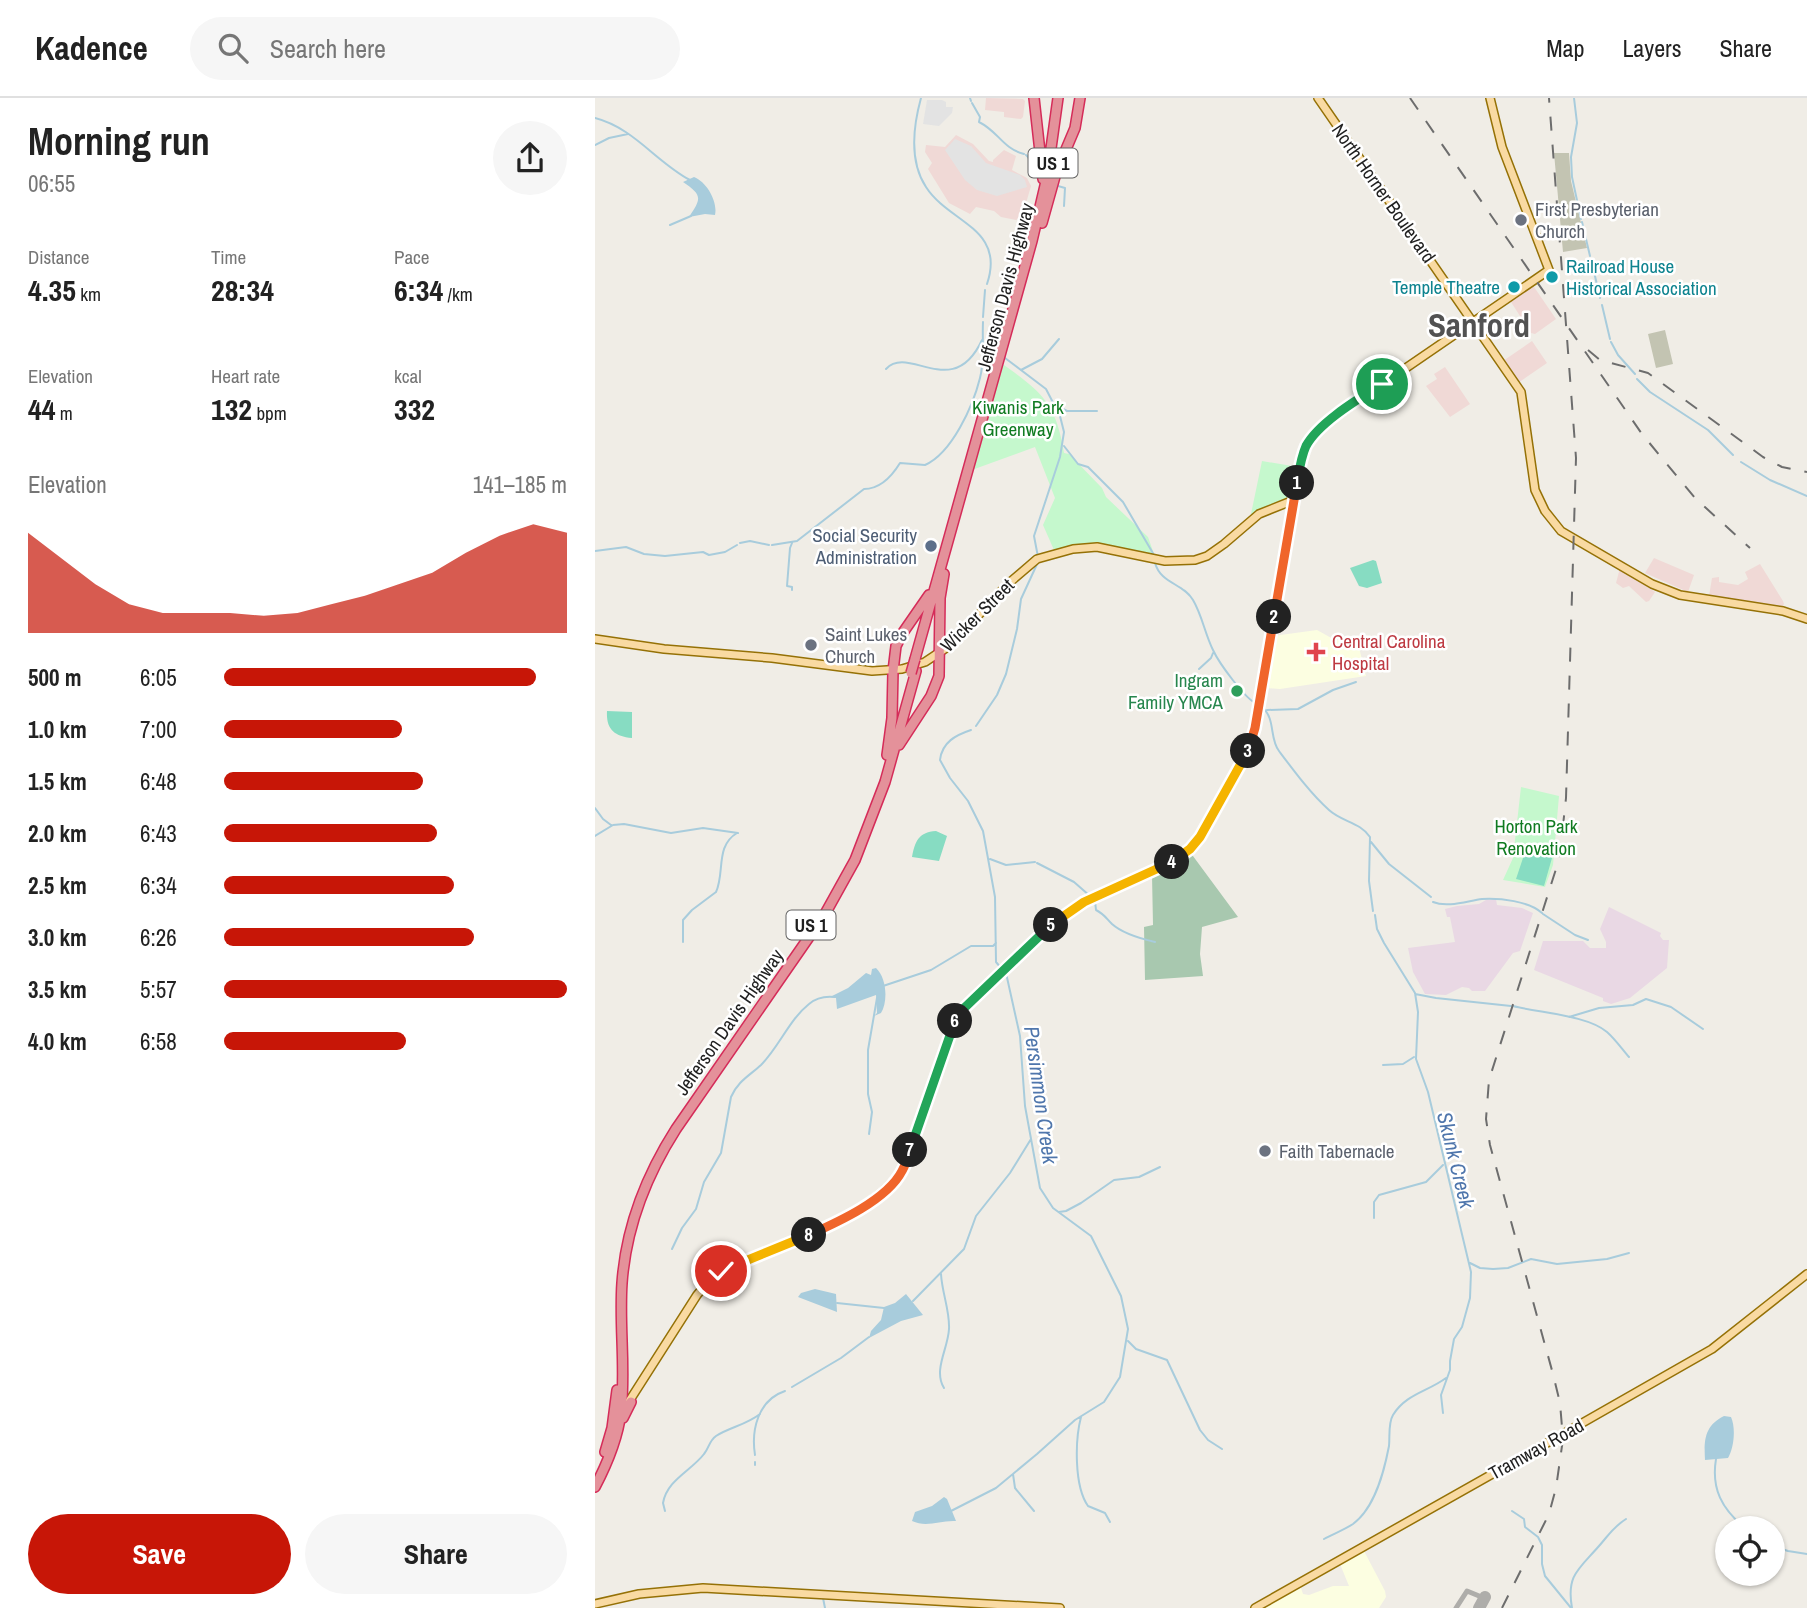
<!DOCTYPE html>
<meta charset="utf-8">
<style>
body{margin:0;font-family:"Archivo Narrow",sans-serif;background:#f6f6f6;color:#222;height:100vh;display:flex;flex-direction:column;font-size:26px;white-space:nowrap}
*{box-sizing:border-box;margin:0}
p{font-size:23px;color:#767676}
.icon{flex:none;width:38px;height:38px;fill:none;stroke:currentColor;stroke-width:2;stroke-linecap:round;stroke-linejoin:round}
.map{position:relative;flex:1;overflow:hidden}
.panel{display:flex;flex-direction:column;background:#fff;width:595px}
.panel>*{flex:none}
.fabs{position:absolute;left:1120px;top:1418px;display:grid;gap:14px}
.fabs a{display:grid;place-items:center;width:70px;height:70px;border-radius:50%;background:#fff;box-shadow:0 2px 5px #0004;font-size:35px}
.pin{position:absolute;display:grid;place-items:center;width:60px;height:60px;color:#fff;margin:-30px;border:4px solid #fff;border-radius:50%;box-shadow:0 2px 7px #0007}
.km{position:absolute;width:35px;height:35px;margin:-18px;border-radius:50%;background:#222;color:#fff;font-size:19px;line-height:35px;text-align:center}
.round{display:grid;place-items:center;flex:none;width:74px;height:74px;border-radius:37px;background:#f6f6f6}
.headline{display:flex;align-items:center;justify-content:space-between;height:119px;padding:0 28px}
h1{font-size:38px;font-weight:700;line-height:52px}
.figures{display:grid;grid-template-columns:repeat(3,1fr);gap:10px;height:119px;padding:7px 28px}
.figures div{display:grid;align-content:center}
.figures b{font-size:30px;font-weight:700}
.figures small{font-size:19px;font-weight:400}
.figures p{font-size:19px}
.chart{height:196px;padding:14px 28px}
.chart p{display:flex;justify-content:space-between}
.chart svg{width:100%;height:126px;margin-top:7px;fill:#c71607;opacity:.7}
.action{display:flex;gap:14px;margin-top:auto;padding:14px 28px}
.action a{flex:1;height:80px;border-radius:42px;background:#c71607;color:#fff;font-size:28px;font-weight:700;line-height:80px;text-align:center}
.action a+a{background:#f6f6f6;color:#222}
ul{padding:0 28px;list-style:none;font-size:23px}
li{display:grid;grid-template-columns:112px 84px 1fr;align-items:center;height:52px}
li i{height:18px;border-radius:9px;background:#c71607}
header{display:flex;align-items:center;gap:42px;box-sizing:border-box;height:98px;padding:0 35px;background:#fff;border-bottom:2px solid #e0e0e0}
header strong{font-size:33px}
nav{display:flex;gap:38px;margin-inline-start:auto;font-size:24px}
.search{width:490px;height:63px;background:#f6f6f6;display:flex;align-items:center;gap:18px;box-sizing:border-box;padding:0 24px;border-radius:38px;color:#767676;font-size:26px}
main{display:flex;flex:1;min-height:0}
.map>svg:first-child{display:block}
</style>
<header>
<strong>Kadence</strong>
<div class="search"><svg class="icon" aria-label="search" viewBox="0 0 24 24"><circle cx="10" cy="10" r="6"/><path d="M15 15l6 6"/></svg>Search here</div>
<nav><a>Map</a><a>Layers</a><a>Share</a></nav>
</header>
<main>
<section class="panel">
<div class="headline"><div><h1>Morning run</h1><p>06:55</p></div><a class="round"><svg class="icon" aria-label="share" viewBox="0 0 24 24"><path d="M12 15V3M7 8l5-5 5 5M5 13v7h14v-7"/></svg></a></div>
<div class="figures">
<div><p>Distance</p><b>4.35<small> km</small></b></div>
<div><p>Time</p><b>28:34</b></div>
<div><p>Pace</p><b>6:34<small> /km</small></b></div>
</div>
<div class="figures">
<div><p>Elevation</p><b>44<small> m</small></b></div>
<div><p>Heart rate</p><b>132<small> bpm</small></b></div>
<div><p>kcal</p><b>332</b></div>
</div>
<div class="chart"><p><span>Elevation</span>141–185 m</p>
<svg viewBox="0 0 160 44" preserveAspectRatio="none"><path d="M0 44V9L10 18L20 27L30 34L40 37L50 37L60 37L70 38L80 37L90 34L100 31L110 27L120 23L130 16L140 10L150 6L160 9V44z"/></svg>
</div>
<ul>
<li><b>500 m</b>6:05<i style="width:91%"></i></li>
<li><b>1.0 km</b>7:00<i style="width:52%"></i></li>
<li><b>1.5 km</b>6:48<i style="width:58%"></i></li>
<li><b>2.0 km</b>6:43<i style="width:62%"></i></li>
<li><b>2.5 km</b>6:34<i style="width:67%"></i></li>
<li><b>3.0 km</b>6:26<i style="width:73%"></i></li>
<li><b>3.5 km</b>5:57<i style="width:100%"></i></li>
<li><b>4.0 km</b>6:58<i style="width:53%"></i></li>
</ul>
<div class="action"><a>Save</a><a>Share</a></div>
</section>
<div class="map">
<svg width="1212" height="1510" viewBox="0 0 1212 1510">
<rect width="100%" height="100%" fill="#f0ede6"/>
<path fill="#f0d9d6" d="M391,0L428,1L430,3L428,19L426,21L409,19V14L390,12Z
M361,37L378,46L394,63L398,64V62L409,52L421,58L417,72L432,80L436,88L427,119L421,122L406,119L399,113L381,109L375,116L354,105L333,71L337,65L330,54L331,47L350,49Z
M937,186L961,221L940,236L936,235L914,201Z
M937,243L952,265L923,285L908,263Z
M850,269L875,306L855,319L831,288L842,281L839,276Z
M1059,460L1099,477L1093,494L1050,475Z
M1165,466L1188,503L1189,506L1187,509L1114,498L1117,480L1124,479V484L1143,487L1153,481L1150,474Z
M1025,470L1060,494L1054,503L1051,504L1034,488L1028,490L1021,485Z"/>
<path fill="#e9d8e4" d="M901,801L902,807L927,810L938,815L925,853L918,855L890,893H877L874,890L867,889L851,897L830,896L818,874L813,850L860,844L855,819H852L850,811L862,808L884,806L891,802Z
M1014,809L1066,835L1065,838L1068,842H1074L1072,870L1035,900L1016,906L1008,903V900L939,872L948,843H988L995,850H1011V844L1005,831Z"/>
<path fill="#fcfee1" d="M722,532L740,542L762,541L771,578L685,591L671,590L678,538Z
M769,1453L790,1493L791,1499L784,1510H664L705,1487L708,1496L714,1497L738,1488H754L745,1466Z"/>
<path fill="#c3c4b2" d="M959,55H974L976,83L992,150L968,154Z
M1070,232L1078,266L1061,270L1053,236Z"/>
<path fill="#a8c8af" d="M595,754L643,819L607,829L605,856L608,878L550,882L549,829L558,827L557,777Z"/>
<path fill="#c5f8cd" d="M406,265C447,294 461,305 469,355L474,356L507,390L511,399L553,439L559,456L509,446L459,452L448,427L460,400L440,349L374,373Z
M667,363L703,369L697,399L673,408L657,418L656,416Z
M926,689L964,698L958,767L950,789L908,782L918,760Z"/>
<path fill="#87dcc2" d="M778,462L781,463L787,485L772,490L764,488L755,470Z
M12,613L37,614V640C19,638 11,631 12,613Z
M341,733L352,738L344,763L317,759C320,744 323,734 341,733Z
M930,754L957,760L949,788L921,781Z"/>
<path fill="#e3e3e3" d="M332,2H347L351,4V9H358L357,15L344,28L328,26Z
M360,41L376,48L391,65L425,77L430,82L432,89L402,98L382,92L370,82L350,52Z"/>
<path fill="#a8ccdc" d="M99,79C112,84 123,104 120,117L110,116L94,119C107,100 107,97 88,84Z
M281,870C292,880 293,904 286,915L279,918L282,915L281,897L242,911L241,900L235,899L253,890L271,875L276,877L277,871Z
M220,1191L241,1196L242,1214L203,1199L206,1195Z
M311,1196L328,1217L306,1223L274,1240L276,1233L286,1222L289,1209L300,1205Z
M1129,1318L1136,1319C1141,1330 1139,1350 1133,1360L1110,1362C1109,1343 1109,1328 1129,1318Z
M349,1399L352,1401L361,1423C345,1422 332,1430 317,1423L320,1414L337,1408Z"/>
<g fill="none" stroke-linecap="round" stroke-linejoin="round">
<path stroke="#a8ccdc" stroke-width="2" d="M326,0C318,29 314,63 331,89C354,125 411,130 392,186
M375,0L376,3
M979,0L982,25L976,59L977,79L986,121
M377,5L385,19L384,24C404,34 407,50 429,56
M0,20C39,30 61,64 95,82
M0,47L14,40L33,36
M431,57C438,63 437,73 443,78
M463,88L470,90L469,108
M987,124L995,158
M75,127L96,118
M997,165L1005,200
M1007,207L1015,241
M388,219L390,192
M1016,244L1023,257L1040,276
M388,247L402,256
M410,260L451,291L465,318L469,334L465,359L439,438L443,459
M291,271C314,246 358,304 387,242
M426,272L447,261L464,241
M1042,281L1055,294L1113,332L1138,357
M460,307L472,313H502
M469,348L483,366L493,369L528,404L559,457
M1146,364L1175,382L1212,398
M145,445L155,443L174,447
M177,447L202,443L269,391C286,391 297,378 305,365L330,367C357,355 378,308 385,280C390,261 387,243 388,224
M0,453L31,449L49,456L70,458L108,454L114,457L130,454L142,447
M560,465C566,486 588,485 598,502C607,517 610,536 618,552C624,565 650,601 662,606
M197,492V489L192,488L195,450L197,445
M604,571L616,560L618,555
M667,609C681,621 674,640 684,653C699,673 716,696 734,712C747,724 765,724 775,739L774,783L778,813
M672,612L703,611L738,592L761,584
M381,628L402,597L411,576L422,531L426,501L443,464
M376,632C361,637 347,644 345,662L355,680L373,703L388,733L400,799L401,864L406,870
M0,710L8,721L16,727
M0,738L18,727L29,726L76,735L108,730L143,735
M776,744L794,766L836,799
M395,761L411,767L440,764
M442,765L479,784L495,798
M500,803L501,812C509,816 511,820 517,826C527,835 547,841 560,844
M838,804C852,810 872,803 887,801C905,800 934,803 947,815
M948,816L980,837L993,842
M780,817L782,831L789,845L820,895L823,914L821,961L833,994L876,1174L875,1200L867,1229L859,1241L855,1263V1272L846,1297L848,1315
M88,844V822L97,812L121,794C130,775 120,748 142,735
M288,888L336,872L376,848H398L401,845
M820,896L841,900L916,908
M918,908C944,915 992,917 1012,934C1020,941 1027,951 1034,959
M974,919L1004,910L1038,907L1051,901L1076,909L1108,931
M788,967L808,966L819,959
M274,1036L277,1014L273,996V952L282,900
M464,1114L471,1113L486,1105L519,1082L544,1079L565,1069
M779,1120V1104L784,1097L831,1084L848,1067
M77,1151L87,1130L101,1111L109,1084L126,1055L136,999C143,983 154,978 166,967C184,949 194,922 214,906C222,899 231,898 240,899
M875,1165L885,1170L898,1171L913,1170L936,1161L962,1166L1012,1161L1034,1155
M346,1176C347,1195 355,1213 354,1231C353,1251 338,1272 349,1290
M318,1203L369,1151L381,1118L415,1075L436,1041
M242,1205L289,1210
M533,1243L541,1251L572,1262L605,1332L613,1342L627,1351
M197,1289L246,1260L274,1239
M486,1319C480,1342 479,1388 493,1408L510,1415L515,1424
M160,1357C156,1332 163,1302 190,1293
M1121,1361C1116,1391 1127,1411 1150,1430
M160,1367V1364
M418,1376L420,1390L439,1413
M70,1413L68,1405C72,1382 96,1373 109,1356C114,1350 114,1343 121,1338C135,1329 151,1327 165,1316
M356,1413L401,1390L442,1356L480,1322L509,1304L525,1279L533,1231L526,1198L496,1138L458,1110L445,1090L430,1008L425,938L411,875
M917,1413L929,1421L930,1429L943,1439L947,1447V1466L950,1478L976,1510
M729,1441C738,1436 749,1432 758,1426C780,1410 789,1374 794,1348C795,1338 793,1325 798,1317C811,1296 832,1294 851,1280
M1178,1448L1193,1453L1212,1456
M228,1500L230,1510
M977,1510C971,1477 984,1471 1004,1448C1013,1438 1018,1429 1031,1421"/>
<path stroke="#aeadaa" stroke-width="5" d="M861,1510L872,1493L889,1500"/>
<path stroke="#aeadaa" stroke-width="12" d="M884,1510L890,1499"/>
<defs>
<path id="major" d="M723,0L926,294L940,392L950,413L966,433L1057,486L1085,497L1188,513L1212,521
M0,541L69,551L177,560L277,573L307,571L330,564L354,548L414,485L442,461L478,451L502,449L570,463L600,462L612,458L629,446L664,416L699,402
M33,1305L102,1197L117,1179L127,1173C188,1147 260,1128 305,1076L363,916L459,824L489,804L585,759L602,744L617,720L658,642L705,367L715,342L735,322L954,172L907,49L895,0
M975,1332L1117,1251L1212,1176
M0,1506L44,1496L108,1490L465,1510
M660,1510L961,1340"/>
<path id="highway" d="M439,0L448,81
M447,125L461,75L480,30L485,0
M320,561L437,143L452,79L463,0
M304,647L336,598L344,578L345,500L349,476
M292,657L297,620L298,573L301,548L307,536L334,497
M28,1320L36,1304
M10,1354L17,1330L22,1292
M0,1389C12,1366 23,1340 26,1314C31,1271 24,1228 27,1185C31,1129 51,1078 81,1031L230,816L260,762L290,684L321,573"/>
</defs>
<use href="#major" stroke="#957106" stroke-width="10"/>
<use href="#highway" stroke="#d52c59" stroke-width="12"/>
<use href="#major" stroke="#f9daa2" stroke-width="7"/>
<use href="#highway" stroke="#e4919a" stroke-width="9"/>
<path stroke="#6d6d6d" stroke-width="2" stroke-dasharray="14 14" stroke-linecap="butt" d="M815,0L1047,336L1100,400L1155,450
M993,252L1005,262L1053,275L1168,359L1187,369L1212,374
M907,1510L954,1416L961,1390L968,1341L965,1305L958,1276L895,1047L891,1021L894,982L961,771L966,746L971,700L981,360L954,0"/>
<defs>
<path id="major-bridge" d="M961,1340L975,1332"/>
<path id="highway-bridge" d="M316,575L320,561"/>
</defs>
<use href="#major-bridge" stroke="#957106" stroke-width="10" stroke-linecap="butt"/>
<use href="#highway-bridge" stroke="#d52c59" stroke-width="12" stroke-linecap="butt"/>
<use href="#major-bridge" stroke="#f9daa2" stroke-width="7"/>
<use href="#highway-bridge" stroke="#e4919a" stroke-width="9"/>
</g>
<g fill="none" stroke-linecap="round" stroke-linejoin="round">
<defs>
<path id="split-1" d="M702,385C704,373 706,359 711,348C724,324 765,300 787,286"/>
<path id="split-2" d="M679,519L702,385"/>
<path id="split-3" d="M653,653L660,630L679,519"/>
<path id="split-4" d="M577,764L595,751L605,739L653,653"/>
<path id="split-5" d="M456,827L489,804L577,764"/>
<path id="split-6" d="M360,923L363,916L456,827"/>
<path id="split-7" d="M315,1052L360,923"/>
<path id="split-8" d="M214,1137C243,1124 292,1102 307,1073C311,1066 313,1059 315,1052"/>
<path id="split-9" d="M126,1173L214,1137"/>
</defs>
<use href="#split-1" stroke="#fff" stroke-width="14"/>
<use href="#split-2" stroke="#fff" stroke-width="14"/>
<use href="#split-3" stroke="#fff" stroke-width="14"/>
<use href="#split-4" stroke="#fff" stroke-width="14"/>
<use href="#split-5" stroke="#fff" stroke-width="14"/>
<use href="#split-6" stroke="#fff" stroke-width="14"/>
<use href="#split-7" stroke="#fff" stroke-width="14"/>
<use href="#split-8" stroke="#fff" stroke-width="14"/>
<use href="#split-9" stroke="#fff" stroke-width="14"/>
<use href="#split-1" stroke="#22a559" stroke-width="9"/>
<use href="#split-2" stroke="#f0652b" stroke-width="9"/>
<use href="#split-3" stroke="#f0652b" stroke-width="9"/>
<use href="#split-4" stroke="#f5b400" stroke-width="9"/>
<use href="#split-5" stroke="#f5b400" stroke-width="9"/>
<use href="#split-6" stroke="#22a559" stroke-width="9"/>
<use href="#split-7" stroke="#22a559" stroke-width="9"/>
<use href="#split-8" stroke="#f0652b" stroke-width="9"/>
<use href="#split-9" stroke="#f5b400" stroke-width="9"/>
</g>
<g fill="#6b7280" stroke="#fff" stroke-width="2.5">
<circle cx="926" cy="122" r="7"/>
<circle cx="216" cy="547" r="7"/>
<circle cx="670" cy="1053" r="7"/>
</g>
<g fill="#0f9aa8" stroke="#fff" stroke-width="2.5">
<circle cx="957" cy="179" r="7"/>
<circle cx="919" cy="189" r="7"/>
</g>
<circle fill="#5c6f8a" stroke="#fff" stroke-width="2.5" cx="336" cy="448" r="7"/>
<path fill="#e0444e" stroke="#fff" stroke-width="2.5" d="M717.5 543.5h7v7h7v7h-7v7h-7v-7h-7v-7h7z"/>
<circle fill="#2e9e5b" stroke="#fff" stroke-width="2.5" cx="642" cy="593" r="7"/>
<g text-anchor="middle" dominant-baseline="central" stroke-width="5" stroke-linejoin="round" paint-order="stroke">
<g fill="#fff" stroke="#626262" stroke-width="2">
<rect x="433.5" y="50.5" width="49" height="29" rx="5"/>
<rect x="191.5" y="812.5" width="49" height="29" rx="5"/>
</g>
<g font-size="18" font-weight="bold" fill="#1f1f1f">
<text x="458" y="65">US 1</text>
<text x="216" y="827">US 1</text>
</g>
<g font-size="19" fill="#1f1f1f" stroke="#fff">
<text transform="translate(789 95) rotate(55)">North Horner Boulevard</text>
<text transform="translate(410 189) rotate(-75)">Jefferson Davis Highway</text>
<text transform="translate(382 517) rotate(-45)">Wicker Street</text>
<text transform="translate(134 924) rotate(-55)">Jefferson Davis Highway</text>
<text transform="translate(941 1351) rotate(-29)">Tramway Road</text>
</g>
<g font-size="19" fill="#5b616d" stroke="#fff" text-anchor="start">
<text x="940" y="111">First Presbyterian<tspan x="940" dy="22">Church</tspan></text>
<text x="230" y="536">Saint Lukes<tspan x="230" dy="22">Church</tspan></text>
<text x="684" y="1053">Faith Tabernacle</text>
</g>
<g font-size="19" fill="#0d838f" stroke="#fff" text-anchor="start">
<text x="971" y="168">Railroad House<tspan x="971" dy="22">Historical Association</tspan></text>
<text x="905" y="189" text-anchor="end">Temple Theatre</text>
</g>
<g font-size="19" fill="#107b21" stroke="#fff">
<text x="423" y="309">Kiwanis Park<tspan x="423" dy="22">Greenway</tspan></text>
<text x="941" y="728">Horton Park<tspan x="941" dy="22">Renovation</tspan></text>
</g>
<g font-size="19" fill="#4e5e75" stroke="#fff" text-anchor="end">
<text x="322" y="437">Social Security<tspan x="322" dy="22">Administration</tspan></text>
</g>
<g font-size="19" fill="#be3a42" stroke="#fff" text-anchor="start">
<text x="737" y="543">Central Carolina<tspan x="737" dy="22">Hospital</tspan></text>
</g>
<g font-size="19" fill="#27864d" stroke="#fff" text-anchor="end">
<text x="628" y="582">Ingram<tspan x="628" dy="22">Family YMCA</tspan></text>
</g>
<g font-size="21" font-style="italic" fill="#4f76ac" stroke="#fff">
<text transform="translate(446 997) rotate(82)">Persimmon Creek</text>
<text transform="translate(861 1062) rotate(76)">Skunk Creek</text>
</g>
<g font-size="33" font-weight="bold" fill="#525252" stroke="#fff">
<text x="884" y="227">Sanford</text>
</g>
</g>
</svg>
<div class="fabs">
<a><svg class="icon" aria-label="locate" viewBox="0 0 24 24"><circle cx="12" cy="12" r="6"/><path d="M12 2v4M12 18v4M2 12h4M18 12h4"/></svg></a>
</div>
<div class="pin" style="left:787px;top:286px;background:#1e9e55"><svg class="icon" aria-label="arrive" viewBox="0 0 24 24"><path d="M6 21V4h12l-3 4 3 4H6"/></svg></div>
<div class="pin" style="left:126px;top:1173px;background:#d93025"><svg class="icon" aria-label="check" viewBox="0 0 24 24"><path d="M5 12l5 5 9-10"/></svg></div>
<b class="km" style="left:702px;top:385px">1</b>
<b class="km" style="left:679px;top:519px">2</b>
<b class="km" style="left:653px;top:653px">3</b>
<b class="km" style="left:577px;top:764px">4</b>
<b class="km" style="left:456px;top:827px">5</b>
<b class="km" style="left:360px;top:923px">6</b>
<b class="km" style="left:315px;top:1052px">7</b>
<b class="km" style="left:214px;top:1137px">8</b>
</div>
</main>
